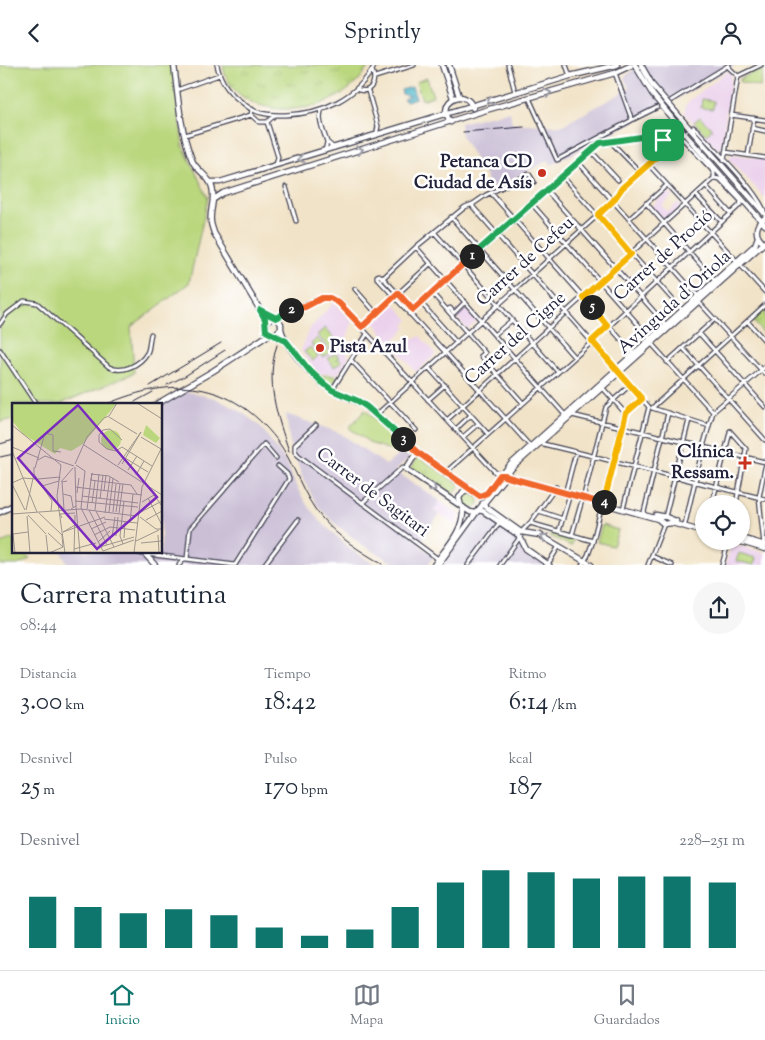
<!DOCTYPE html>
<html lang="es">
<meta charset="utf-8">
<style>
body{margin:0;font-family:"Sorts Mill Goudy",serif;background:#f6f6f7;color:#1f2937;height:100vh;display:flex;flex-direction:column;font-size:19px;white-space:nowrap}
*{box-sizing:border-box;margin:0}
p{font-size:16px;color:#747a83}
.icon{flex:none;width:28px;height:28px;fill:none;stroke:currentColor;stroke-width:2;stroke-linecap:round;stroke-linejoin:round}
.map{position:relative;height:500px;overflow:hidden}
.side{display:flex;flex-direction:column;background:#fff;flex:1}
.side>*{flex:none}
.controls{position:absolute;left:695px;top:430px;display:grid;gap:10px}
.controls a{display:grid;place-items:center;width:55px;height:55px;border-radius:50%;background:#fff;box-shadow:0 1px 4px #0004;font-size:25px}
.pin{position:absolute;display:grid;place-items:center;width:42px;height:42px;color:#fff;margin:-21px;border-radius:10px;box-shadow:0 2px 8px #0006}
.km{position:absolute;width:25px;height:25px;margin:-12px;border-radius:50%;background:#222;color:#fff;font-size:14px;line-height:25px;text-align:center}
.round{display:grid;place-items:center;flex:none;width:52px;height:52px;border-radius:26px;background:#f6f6f7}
.overview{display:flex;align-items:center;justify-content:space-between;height:85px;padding:0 20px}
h1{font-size:28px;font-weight:600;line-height:38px}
.figures{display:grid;grid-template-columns:repeat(3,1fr);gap:8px;height:85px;padding:5px 20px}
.figures div{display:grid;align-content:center}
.figures b{font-size:25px;font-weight:600}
.figures small{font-size:14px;font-weight:400}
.figures p{font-size:14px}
.chart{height:140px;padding:10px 20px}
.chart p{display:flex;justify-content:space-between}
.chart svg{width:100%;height:90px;margin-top:5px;stroke:#0f766e;stroke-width:6}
header{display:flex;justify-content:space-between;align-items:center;height:65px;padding:0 20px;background:#fff;font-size:22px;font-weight:600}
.tabs{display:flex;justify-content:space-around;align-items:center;height:70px;border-top:1px solid #e0e1e3;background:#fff;font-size:14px;color:#747a83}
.tabs a{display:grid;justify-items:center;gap:2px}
.tabs .active{color:#0f766e}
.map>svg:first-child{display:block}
</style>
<header><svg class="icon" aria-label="back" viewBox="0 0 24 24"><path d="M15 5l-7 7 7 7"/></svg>Sprintly<svg class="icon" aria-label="person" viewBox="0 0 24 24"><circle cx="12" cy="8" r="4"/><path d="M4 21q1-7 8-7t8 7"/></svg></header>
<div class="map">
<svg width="765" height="500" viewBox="0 0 765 500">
<defs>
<pattern id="park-tufts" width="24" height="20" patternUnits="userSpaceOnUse" patternTransform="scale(1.25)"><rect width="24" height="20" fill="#bad77d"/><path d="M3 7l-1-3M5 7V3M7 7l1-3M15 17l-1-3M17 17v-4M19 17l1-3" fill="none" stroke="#a0b86d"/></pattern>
<pattern id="water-ripples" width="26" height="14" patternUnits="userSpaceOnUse" patternTransform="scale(1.25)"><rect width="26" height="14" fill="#46b0c5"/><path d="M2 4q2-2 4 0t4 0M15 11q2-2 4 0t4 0" fill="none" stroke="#3a8fa1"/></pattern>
</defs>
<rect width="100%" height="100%" fill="#fff"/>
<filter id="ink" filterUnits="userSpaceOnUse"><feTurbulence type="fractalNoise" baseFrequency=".02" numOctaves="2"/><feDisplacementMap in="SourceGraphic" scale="10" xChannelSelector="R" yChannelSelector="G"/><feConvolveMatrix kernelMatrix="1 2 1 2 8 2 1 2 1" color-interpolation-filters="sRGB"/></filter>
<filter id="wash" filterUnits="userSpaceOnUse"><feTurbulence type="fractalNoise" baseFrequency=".0096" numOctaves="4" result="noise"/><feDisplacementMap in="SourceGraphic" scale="20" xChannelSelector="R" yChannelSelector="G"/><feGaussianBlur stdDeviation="1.12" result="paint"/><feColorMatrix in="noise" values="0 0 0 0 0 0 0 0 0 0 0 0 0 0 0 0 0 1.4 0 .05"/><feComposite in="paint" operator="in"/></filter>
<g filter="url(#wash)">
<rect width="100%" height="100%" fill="#f1e3c7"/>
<path fill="#ebd1ec" d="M728,6L732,10L721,83L717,84L685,49V41L690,35Z
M732,89L765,94V133L729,94Z
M668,126L672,131L662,141L668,147L678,137L682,141L665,157L651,142Z
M334,237L353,256L343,283L349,292L338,309L329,308L320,309L318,308L301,286L308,266Z
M393,237L409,255L404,260L406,261L404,265L391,278L399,285L413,273H417L420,271L436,289L416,307L390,277L372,255Z
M463,240L477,256L467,264L454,249Z
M417,420L460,450L457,455L456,461L411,429Z
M732,479L765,488V500H725Z"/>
<path fill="#cbbfd6" d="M640,0H736L653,47L551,100L549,95L493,124L461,70L460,58L510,46L512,58L561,61L629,24L624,12Z
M185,326L215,333L240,346L261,362L288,400L296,421L307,440L321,457L353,486L376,500H68L61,486H161V339Z
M286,349L340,368L386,400L400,389L410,392L395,406L440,436L433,445L439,450L418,479L434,491L428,500H397L361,479L333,457L317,440L303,414L290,379Z
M481,447L516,470L519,481L546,500H443Z"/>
<path fill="#bad77d" stroke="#6e7c5c" d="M0,0H172L183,81L208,133L189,218L131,262L134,308L60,339H14V354L0,357Z
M427,13L433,31L422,35L416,17Z
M702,34L714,36L713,44L701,43Z
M700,52L712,64L706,70L694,57Z
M325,263L338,278L331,285L317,270Z
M317,273L330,287L323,293L311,279Z
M310,282L318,291L313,296L304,287Z
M336,288L339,292L336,295L339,293L342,297L334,302L328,293Z
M365,345L413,387L410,391L372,379L349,363Z
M463 436a8 8 0 1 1 16 0a8 8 0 1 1-16 0Z
M602,460L618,465L613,481L597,477Z
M552,468L573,474L571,481L550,471Z
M12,473L14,477V486H20L30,494L18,500H0V479Z
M739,488L756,493L754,500L736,496Z"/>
<path fill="url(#park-tufts)" stroke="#6e7c5c" d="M223,0H369C349,41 284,56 246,34C233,26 225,15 223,0Z
M764,2L760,22L740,17V14Z
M765,243V270L752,255Z
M329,310L338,312L333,319L329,321L317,311Z
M419,393L460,420L451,432L411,405L416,394Z"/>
<path fill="url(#water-ripples)" stroke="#346980" d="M412,22L416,33L407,36L403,34L409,31L402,29L401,25Z"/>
</g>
<g filter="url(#ink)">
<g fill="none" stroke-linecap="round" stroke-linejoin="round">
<defs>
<path id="street" d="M217,0C220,14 227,26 239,35C243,38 247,42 251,44C261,50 274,50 285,50C322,49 357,33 375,0
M508,0L515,27
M566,0L570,11
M727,1L738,11
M615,8L632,55L664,39L669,45
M738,11L761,0
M375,12L414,0
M356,24C371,30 377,17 372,5
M177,25L219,10
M368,26L378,61L376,71
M529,33L557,95L632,55
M667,38L729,0
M252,44L251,50L259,57H267L275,50
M322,44C317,54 324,67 327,77
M731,50L765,55
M267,57L278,92L276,100
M752,63L765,66
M185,70L251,50
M679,72L684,75L714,107V113
M611,77L640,107
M325,86L327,77L334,83
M591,86L618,115
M725,87L765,93
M748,90L754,53
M724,95L738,11
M578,97L698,231V236L765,309
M649,100L765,227
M562,111L682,245
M706,121L731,149
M286,122L296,156
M547,126L666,260
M491,128L634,289
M696,130L722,157
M646,138L715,216
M473,139V142L649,342
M532,139L651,274
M451,152L574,292
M629,154L667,120
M434,167L557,306
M416,182L565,350
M382,214L416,182L465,142L473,139L486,130L529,109L534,117
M355,224L376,248
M432,228L485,288L481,291L523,338
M421,238L457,278
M413,245L383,213L379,210L377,211V213C429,269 480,325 530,381
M447,245L450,243L454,248L465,237
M409,249L600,78L655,70L663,75L666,84
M276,253L322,233H329L337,236L495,407L502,410
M748,257L765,276
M0,259L7,249L24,236L37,238L109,302C122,309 140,300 147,288C150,283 149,275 151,269
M362,262L430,199
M699,268L765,342
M494,270L512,255
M651,278L713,347
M683,283L765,375
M0,285L36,339
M351,295L416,365
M667,297L715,254
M429,303L488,369
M602,322L625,348
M332,325L367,269
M428,335L445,320
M652,343L765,240
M652,343L709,361
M713,347L765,302
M376,350L598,150L613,136L622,123L690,63L693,62L698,66C718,88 751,119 764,145
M572,350L765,397
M447,355L714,113
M316,360L295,380V386L298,390L438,494
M456,364L471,350
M730,366L746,384L736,439
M463,372L478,359
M541,376L543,379L572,386L765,434
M446,407L592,277L740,140L741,136L720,114L714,113
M566,425L576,387
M584,430L606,342L630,320
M362,438L403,402L406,404
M712,439L730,367
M623,444L649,342
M539,446L563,454
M644,447L668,348
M665,452L689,355
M530,458L593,476
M685,459L703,382L713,347
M559,466L570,429
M521,467L530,458L556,422
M572,470L583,432
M764,480L759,432L765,402
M146,489L235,500L289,414L287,409L278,401
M652,491L672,500
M187,494L190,464L264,379L276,393
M548,499L559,481
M179,500L184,494
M264,500L298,455
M468,500L500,457
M500,500L520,472
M582,500L588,490L593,476L625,348L642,334
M648,500L664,459
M722,500L728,479"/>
<path id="secondary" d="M174,0C178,32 180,65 192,95C196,106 209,110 212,122C216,136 209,145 211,157C211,160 213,164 214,168L263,250L266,257
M442,0L453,33
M449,0L459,31
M451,57C435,39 464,19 473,43
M211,117H220L570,11L617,0
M214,134L223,128L486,45L615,8L630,1H639
M281,264C285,282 315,315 331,324C343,331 355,334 367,342L417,387L470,424
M275,269L281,264V259L278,254L271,253L266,257V266L285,275
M157,339L213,306L270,269
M417,387L406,404L461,441
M504,411L658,454L664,459L672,458L704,467
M483,438L486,442L521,467L540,470L591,500
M478,445L483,446L517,469L521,474L526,484L549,500
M0,447L14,440
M656,450L666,452L676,456
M741,473L765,480
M738,476L765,484
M135,486L145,489L155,500"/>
<path id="primary" d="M690,64L765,149
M684,68L765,160
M765,153C754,160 754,172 765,179
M480,431L487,428L511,399L755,180L758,172
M476,448L470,447L461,441L459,433L463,427L468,424L481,432
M434,500C446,483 465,465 463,442
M438,500L476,448L512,403L764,178"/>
</defs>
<use href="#street" stroke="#413f50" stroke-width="5.5"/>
<use href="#secondary" stroke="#413f50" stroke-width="7"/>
<use href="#primary" stroke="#413f50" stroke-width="7"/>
<use href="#street" stroke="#fff" stroke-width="3"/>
<use href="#secondary" stroke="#fff" stroke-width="4.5"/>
<use href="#primary" stroke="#fff" stroke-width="4.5"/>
<path stroke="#22223b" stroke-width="1" d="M463,67L524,62
M277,280C265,317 277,351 289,386
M167,320L185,311L225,285
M150,321L221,278
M107,339C172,311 231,315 277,375C295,399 302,430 322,453C339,473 360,486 382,499
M131,339L153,327
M0,379L14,375
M0,392L14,389"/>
<defs>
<path id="primary-bridge" d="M635,0L653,30L684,68
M641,0L653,21L690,64"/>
</defs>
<use href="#primary-bridge" stroke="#413f50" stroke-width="7" stroke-linecap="butt"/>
<use href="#primary-bridge" stroke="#fff" stroke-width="4.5"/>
</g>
<defs><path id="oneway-chevron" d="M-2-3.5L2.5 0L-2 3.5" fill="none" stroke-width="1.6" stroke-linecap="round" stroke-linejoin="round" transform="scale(1.25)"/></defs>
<g stroke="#9c9ca7">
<use href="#oneway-chevron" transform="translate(548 28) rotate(-16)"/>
<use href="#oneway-chevron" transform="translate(490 36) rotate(162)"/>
<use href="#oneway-chevron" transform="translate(360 85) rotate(-17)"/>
<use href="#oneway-chevron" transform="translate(301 94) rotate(163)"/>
<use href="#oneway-chevron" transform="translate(433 423) rotate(34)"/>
<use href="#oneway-chevron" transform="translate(544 472) rotate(-154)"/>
</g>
</g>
<g fill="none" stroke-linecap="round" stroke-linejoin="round" filter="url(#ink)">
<defs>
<path id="split-1" d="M472,191L600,78L655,70L663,75"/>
<path id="split-2" d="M291,245L305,242L322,233H330L339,238L362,262L398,228L413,245L472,191"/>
<path id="split-3" d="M291,245L276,253L260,245L265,254L266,266L286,276L309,305L323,318L332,325L358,336L367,342L403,374"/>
<path id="split-4" d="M403,374L417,387L480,431L487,428L500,410H505L504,411L598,437L603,438L604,437"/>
<path id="split-5" d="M592,242L608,261L592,276L642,334L626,348L604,437"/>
<path id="split-6" d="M592,242L583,232L631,189L598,150L613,136L622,123L666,84V79L663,75"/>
</defs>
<use href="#split-1" stroke="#fff" stroke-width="10"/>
<use href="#split-2" stroke="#fff" stroke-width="10"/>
<use href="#split-3" stroke="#fff" stroke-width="10"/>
<use href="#split-4" stroke="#fff" stroke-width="10"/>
<use href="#split-5" stroke="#fff" stroke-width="10"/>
<use href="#split-6" stroke="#fff" stroke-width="10"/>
<use href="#split-1" stroke="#22a559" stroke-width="6"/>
<use href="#split-2" stroke="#f0652b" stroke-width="6"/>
<use href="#split-3" stroke="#22a559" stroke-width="6"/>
<use href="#split-4" stroke="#f0652b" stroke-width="6"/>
<use href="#split-5" stroke="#f5b400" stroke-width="6"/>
<use href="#split-6" stroke="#f5b400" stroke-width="6"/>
</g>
<g fill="#c8321e" stroke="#fff" stroke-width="2">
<circle cx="542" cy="108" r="5"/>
<circle cx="320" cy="283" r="5"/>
<path d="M742.5 390.5h5v5h5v5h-5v5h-5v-5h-5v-5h5z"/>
</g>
<g text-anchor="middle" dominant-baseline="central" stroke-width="5" stroke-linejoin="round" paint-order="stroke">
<g font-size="18" font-weight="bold" fill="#22223b" stroke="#fff" text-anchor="end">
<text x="532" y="98">Petanca CD<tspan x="532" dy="21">Ciudad de Asís</tspan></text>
<text x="330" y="283" text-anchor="start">Pista Azul</text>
<text x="734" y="388">Clínica<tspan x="734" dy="21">Ressam.</tspan></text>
</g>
<g font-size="18" fill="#22223b" stroke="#fff">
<text transform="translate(664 191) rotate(-42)">Carrer de Proció</text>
<text transform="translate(526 197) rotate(-42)">Carrer de Cefeu</text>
<text transform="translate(675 238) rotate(-42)">Avinguda d'Oriola</text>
<text transform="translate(516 274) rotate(-42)">Carrer del Cigne</text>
<text transform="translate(372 428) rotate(37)">Carrer de Sagitari</text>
</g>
</g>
<g transform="translate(12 338)">
<rect width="150" height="150" fill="#f1e3c7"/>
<path d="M0,0H105L71,41L59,48L48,45L43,51L11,31L1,19ZM134,22L148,35L144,40L131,32Z" fill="#bad77d"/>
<path d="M89 37a10 10 0 1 1 20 0a10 10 0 1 1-20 0Z" fill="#bad77d"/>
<path fill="none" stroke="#9e968f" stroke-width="1" d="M125,0L150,16M97,14L125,31M0,22L49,62L45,93L53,150M129,34L149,46M72,42L150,92M0,44L27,55M110,44L104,48L95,46L87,39V32L91,27L98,26L110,37M110,44L140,63M0,48L25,109M113,55L136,69M26,57L33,53L62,63M63,61L75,34L92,15L97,13L105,0M64,62L73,68L69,105L91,148M106,62L129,29L110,61M22,64V71L40,98L39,108M63,64L64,103M23,65L33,30L41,32V48L49,49M116,67L125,53M79,71L97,73L107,79M124,72L132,58M26,76L48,74L47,77M78,77L119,82L125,91M49,79L61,65M0,80L11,75L23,76M0,81L13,107M30,83L47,78M63,84L130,92M92,88L94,72M65,90L67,75M51,91L59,93L61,104M70,93L126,100M136,95L150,122M88,96L91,72M63,98L126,104M130,99L142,92L150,103M80,100L83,78M52,106L50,79L55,78M59,106L64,103L68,150M75,106L80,70L79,77M14,107L22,71M77,107L95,142M83,107L87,71M84,108L102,144M97,109L101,75M101,109L104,81M104,109L108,81M27,110L50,132L51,144M93,110L98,74M107,110L111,81M127,110L150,98M0,111L69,106L124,113M16,112L34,131M15,113L18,150M128,114L144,126H150M50,115L48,111L63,110M92,116L125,120M134,117L150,108M118,119L121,91M63,122L51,129L93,114M98,124L123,127M79,126L94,119M36,130L51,144M1,131L3,150M1,131L16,129M34,132L36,150M82,132L98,124M146,132L147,150M104,133L106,114M100,134L103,114M112,135L113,119M124,138L147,127M86,139L98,128M129,140L150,138M111,141L108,133L112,98M88,144L122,134M62,146L84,140M91,148L122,137M37,150L51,144M62,150L63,112M122,150L130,84L150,44"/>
<path fill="#7b2cbf" fill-opacity="0.15" stroke="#7b2cbf" stroke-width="2.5" d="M66,2L145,94L85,146L6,55Z"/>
<rect width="150" height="150" fill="none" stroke="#22223b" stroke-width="2.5"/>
</g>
</svg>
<div class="controls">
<a><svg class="icon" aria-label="locate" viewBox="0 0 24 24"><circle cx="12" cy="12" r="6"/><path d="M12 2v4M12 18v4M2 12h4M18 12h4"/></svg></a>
</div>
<div class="pin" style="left:663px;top:75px;background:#1e9e55"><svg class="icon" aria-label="arrive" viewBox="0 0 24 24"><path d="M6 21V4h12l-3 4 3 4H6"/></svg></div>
<b class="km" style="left:472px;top:191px">1</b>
<b class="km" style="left:291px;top:245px">2</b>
<b class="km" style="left:403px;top:374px">3</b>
<b class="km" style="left:604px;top:437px">4</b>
<b class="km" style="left:592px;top:242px">5</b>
</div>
<section class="side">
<div class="overview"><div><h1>Carrera matutina</h1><p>08:44</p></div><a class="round"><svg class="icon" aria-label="share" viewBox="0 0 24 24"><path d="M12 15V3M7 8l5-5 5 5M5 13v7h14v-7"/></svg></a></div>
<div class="figures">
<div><p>Distancia</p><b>3.00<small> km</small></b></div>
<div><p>Tiempo</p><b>18:42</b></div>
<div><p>Ritmo</p><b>6:14<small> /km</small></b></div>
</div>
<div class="figures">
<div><p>Desnivel</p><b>25<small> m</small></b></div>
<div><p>Pulso</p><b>170<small> bpm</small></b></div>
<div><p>kcal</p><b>187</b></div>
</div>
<div class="chart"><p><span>Desnivel</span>228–251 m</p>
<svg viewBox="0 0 160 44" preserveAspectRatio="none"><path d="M5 44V19M15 44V24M25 44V27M35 44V25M45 44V28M55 44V34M65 44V38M75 44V35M85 44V24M95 44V12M105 44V6M115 44V7M125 44V10M135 44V9M145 44V9M155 44V12"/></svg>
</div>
</section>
<nav class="tabs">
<a class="active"><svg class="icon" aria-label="home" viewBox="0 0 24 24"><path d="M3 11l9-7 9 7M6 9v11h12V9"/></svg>Inicio</a>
<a><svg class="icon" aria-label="map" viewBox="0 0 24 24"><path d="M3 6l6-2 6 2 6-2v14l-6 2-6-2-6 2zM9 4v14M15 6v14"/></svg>Mapa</a>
<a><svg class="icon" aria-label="saved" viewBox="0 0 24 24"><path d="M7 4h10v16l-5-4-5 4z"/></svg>Guardados</a>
</nav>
